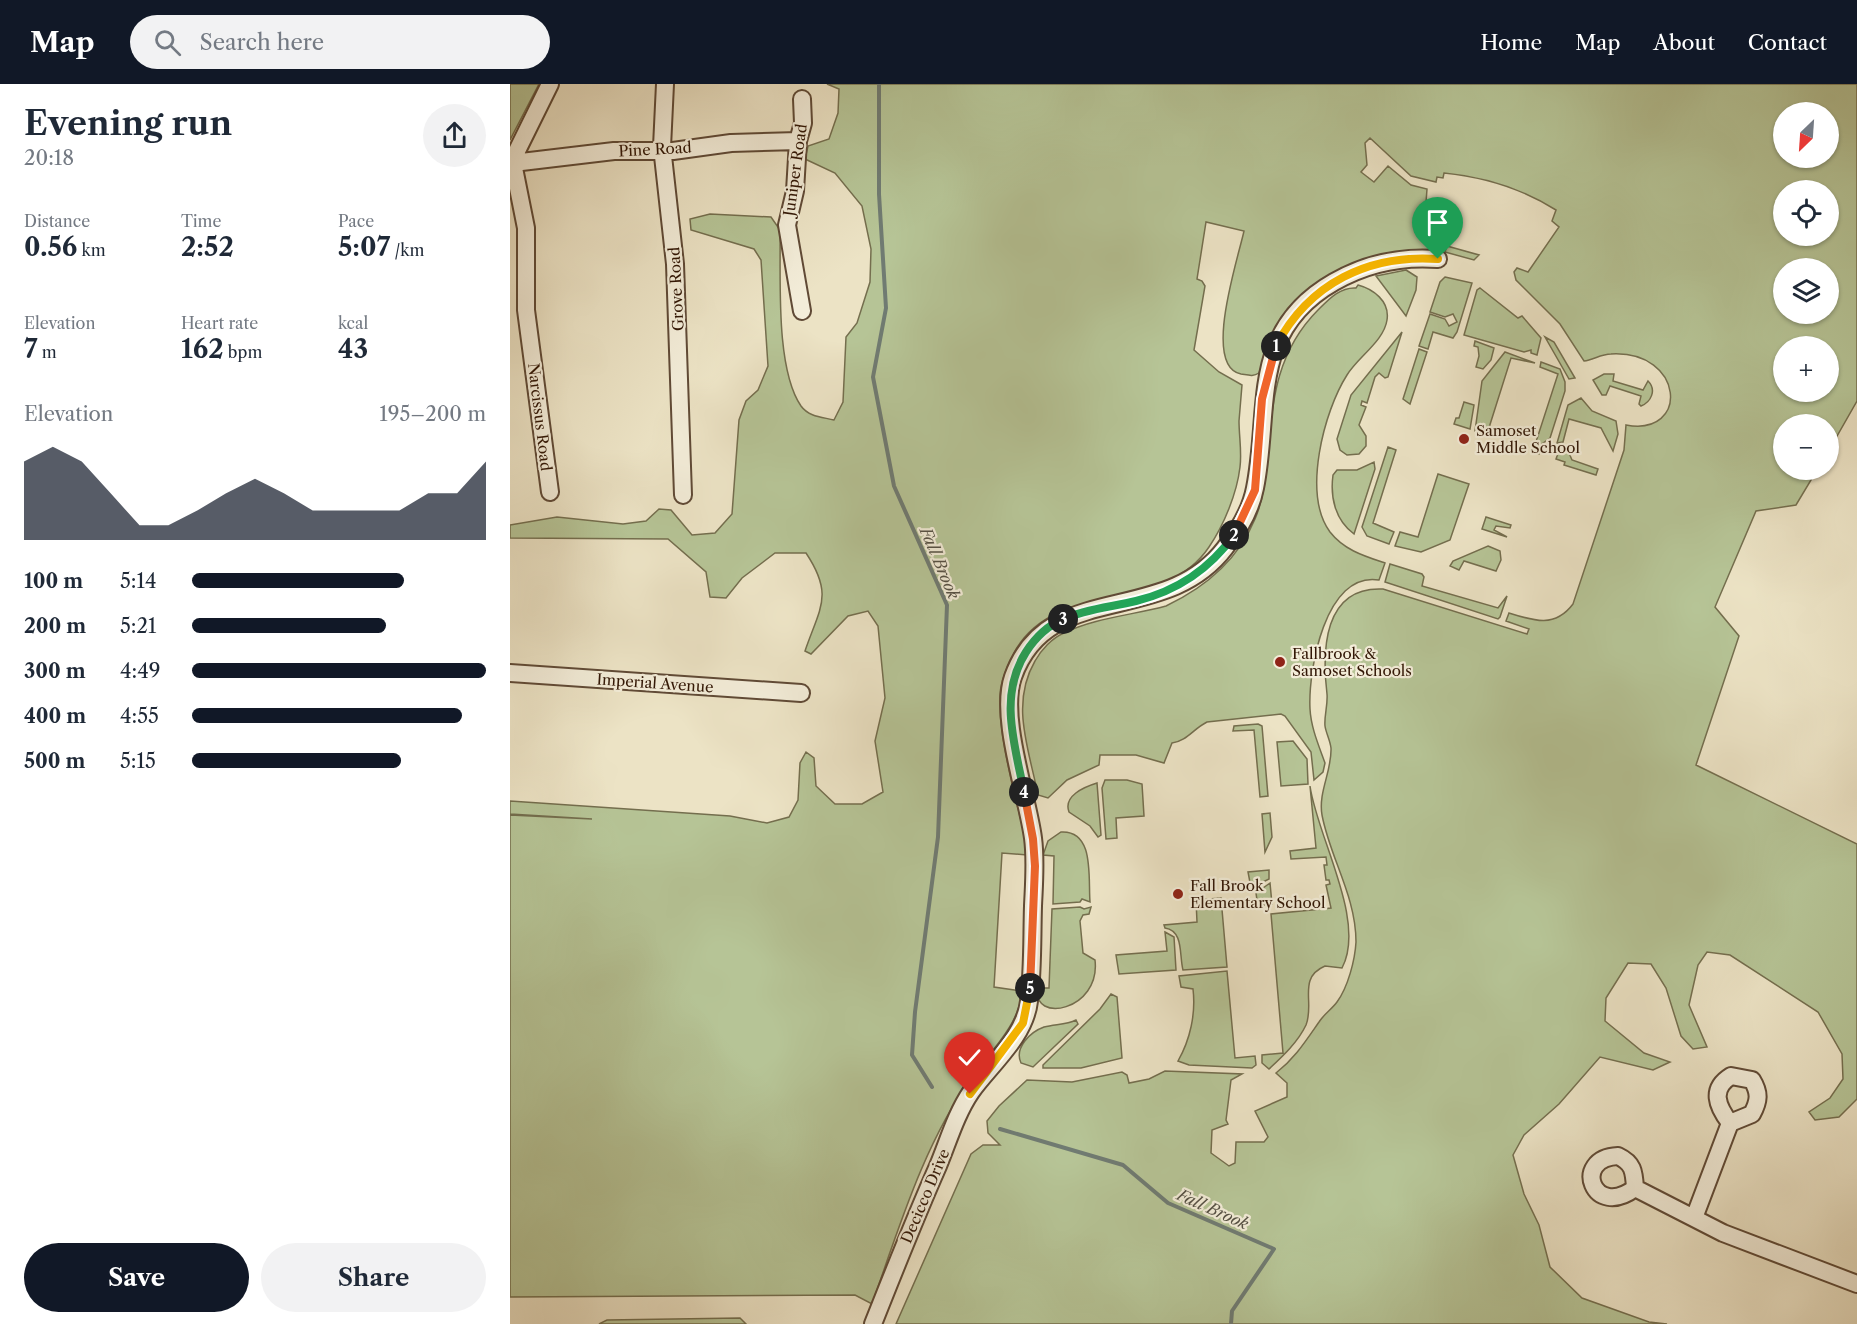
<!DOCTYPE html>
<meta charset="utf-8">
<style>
body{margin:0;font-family:"Libre Caslon Text",serif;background:#f2f2f3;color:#1f2937;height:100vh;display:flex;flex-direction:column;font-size:22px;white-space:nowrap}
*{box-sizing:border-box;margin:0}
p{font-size:20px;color:#747a83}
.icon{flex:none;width:33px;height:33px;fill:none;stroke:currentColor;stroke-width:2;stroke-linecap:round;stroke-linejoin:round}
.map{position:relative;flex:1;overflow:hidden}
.side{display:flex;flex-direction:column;background:#fff;width:510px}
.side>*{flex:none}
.needle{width:39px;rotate:205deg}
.controls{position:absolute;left:1263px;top:18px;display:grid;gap:12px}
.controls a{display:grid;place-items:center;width:66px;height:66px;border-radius:50%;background:#fff;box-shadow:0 2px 4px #0004;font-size:30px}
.pin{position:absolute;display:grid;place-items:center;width:51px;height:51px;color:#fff;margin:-62px -26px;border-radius:50% 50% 50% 0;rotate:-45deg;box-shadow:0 0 6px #0007}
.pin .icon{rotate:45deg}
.km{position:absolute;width:30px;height:30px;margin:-15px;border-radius:50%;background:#222;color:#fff;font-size:16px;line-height:30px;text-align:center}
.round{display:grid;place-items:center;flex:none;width:63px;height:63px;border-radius:32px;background:#f2f2f3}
.head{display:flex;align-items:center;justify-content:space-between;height:102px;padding:0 24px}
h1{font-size:33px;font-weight:800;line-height:45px}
.stats{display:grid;grid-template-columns:repeat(3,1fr);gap:9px;height:102px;padding:6px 24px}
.stats div{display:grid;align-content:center}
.stats b{font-size:26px;font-weight:800}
.stats small{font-size:16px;font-weight:400}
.stats p{font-size:16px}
.chart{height:168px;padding:12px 24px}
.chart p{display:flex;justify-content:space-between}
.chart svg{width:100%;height:108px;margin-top:6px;fill:#111827;opacity:.7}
.primary-button{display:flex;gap:12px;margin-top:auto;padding:12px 24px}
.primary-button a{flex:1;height:69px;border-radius:36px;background:#111827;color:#fff;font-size:24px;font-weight:800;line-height:69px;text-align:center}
.primary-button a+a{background:#f2f2f3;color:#1f2937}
ul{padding:0 24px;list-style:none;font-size:20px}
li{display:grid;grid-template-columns:96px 72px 1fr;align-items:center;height:45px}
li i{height:15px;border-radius:8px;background:#111827}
header{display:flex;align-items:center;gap:36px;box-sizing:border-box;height:84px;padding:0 30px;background:#111827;color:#fff}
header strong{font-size:28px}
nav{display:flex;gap:33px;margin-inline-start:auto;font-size:21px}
.search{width:420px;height:54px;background:#f2f2f3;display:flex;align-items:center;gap:15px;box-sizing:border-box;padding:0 21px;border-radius:33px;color:#747a83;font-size:22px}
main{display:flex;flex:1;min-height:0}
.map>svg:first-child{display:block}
</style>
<header>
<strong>Map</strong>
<div class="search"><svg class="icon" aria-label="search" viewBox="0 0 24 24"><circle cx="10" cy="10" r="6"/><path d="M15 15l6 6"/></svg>Search here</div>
<nav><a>Home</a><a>Map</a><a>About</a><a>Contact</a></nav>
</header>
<main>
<section class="side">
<div class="head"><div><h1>Evening run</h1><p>20:18</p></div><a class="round"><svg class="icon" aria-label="share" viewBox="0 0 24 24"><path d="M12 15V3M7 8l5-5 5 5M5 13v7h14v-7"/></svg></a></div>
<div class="stats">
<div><p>Distance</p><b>0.56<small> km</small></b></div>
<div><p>Time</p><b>2:52</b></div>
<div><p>Pace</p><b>5:07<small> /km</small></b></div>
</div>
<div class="stats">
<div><p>Elevation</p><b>7<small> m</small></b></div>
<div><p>Heart rate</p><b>162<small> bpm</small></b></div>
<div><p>kcal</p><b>43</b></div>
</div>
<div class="chart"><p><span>Elevation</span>195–200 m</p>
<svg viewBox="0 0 160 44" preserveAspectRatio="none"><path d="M0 44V12L10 6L20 12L30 25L40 38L50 38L60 32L70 25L80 19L90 25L100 32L110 32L120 32L130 32L140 25L150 25L160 12V44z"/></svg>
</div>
<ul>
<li><b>100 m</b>5:14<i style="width:72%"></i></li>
<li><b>200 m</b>5:21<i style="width:66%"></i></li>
<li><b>300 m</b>4:49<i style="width:100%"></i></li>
<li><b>400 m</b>4:55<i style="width:92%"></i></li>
<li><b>500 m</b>5:15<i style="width:71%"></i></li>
</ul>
<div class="primary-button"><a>Save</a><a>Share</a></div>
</section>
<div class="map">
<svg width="1347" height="1240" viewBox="0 0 1347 1240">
<rect width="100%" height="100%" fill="#ece3c5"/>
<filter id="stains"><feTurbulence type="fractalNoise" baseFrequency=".00333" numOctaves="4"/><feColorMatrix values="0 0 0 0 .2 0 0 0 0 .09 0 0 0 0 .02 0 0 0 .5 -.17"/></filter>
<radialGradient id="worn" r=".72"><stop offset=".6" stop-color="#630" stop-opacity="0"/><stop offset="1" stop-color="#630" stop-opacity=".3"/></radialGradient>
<path fill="#b6c496" stroke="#746e4e" stroke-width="1.5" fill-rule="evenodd" d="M0,0H29L0,56Z
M317,0H1347V317L1319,366L1318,340H1274V386H1307L1286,421L1246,427L1205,523L1229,552L1186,681L1347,760V1015L1329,1033L1305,1036L1299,1028L1320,1014L1333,995L1332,970L1308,928L1220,871L1197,868L1188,881L1179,921L1197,963L1183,965L1171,952L1156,904L1141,880L1118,879L1096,914L1095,937L1134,969L1160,978L1143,986L1090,973L1049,1020L1014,1051L1003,1071L1014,1110L1029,1141L1040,1183L1072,1214L1139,1238L1157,1240H386L461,1070L473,1061H490L478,1049L477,1037L489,1022L517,996L562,998L612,988L617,991L619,999L639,995L655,987L732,990L721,996L716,1036L718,1040L702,1046L701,1069L719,1082L725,1079L726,1058H754L758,1053L745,1027L777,1013V999L766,989C785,974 795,958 809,938C814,930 822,925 827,918C838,903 845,876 846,858C846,812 820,774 812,731C808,708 822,687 821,664C820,656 816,649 815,642C814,632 818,621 817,610C812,567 813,502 873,505L1017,550L1019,545L996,537L999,529C1024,537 1045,544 1063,520L1114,366L1116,341C1180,353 1175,266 1101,270C1091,270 1083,276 1074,277L1050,240L1006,196L1004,188L1007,184L1018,188L1049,143L1042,137L1046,126C1011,104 975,93 934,89L933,94L927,93L926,98L901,92L860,54L855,59L857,81L851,88L864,98L878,82L901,101L917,105L914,145L924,147V162L919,166L894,167L850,177L762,255L749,289C743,293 738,291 731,290C692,282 728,175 734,147L696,138L687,195L692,197L695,202L684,266L709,288L732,301C731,313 730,325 729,337C729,352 732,368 730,383C727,409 714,441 699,463C653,532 546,494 505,567C498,579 491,597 490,610C487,652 509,724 518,767L517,771L492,769L484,903L512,907C510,940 481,967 462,993C414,1059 389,1144 362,1220L345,1211L0,1213V731L82,735L0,730V717L220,732L257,739L279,733L288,716L290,679L296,668L304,674L306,702L325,720H352L373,708L365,657L375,614L368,542L358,527L338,532L301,570L295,567C310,523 324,511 296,469H265L232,494L216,514L200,513L196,488L158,455L0,454V441L47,433L113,440L136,437L149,425L161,426L182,451L205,449L222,430L229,336L236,317L248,306L258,282L251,176L244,165L181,146L180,135L200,130L261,133L270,146C271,192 265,284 291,322C299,333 312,333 324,336L333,318L336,253L347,239L360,198L361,165L352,122L325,89L295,75L298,62L319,55L328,29L329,5ZM1274,28H1318V74H1274ZM1274,106H1318V152H1274ZM1274,184H1318V230H1274ZM1274,262H1318V308H1274Z
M937,162L969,171L964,176L935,168Z
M896,186L907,193L906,206L896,232L866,192Z
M935,193L962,199L947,248L943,254L923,248L918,265L909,262L920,230L935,235L939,242L947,238L943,230L935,233L920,228L930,198Z
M848,201C863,205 880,217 877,236C874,257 848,273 837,291C814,327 792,410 820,448C834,466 854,472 875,479L869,496C815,487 798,587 800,625C801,644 809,662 815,679L813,688L804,696L801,668L775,632L771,630L697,638C683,645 677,657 662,659L654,679L626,671H590L589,681L557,696L538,714L528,711C519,665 500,620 525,577C531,566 542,554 554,549C584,534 623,531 656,522C696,503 728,476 745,435C754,414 756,391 758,368C762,314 768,266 808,226C819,215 830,203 846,204Z
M970,204L1008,234L1012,232L1031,254L1027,271L1021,269V266L1014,268L954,251L967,206Z
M892,248L878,293L875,294L869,289L865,293L857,319L852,317L851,321L856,323L849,341L856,352V362L849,370L837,371L830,366L827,355L841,311Z
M1035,253L1044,258L1065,294L1059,295Z
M965,257L984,264L981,276L973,285L966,283L969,272L968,263L964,262Z
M909,265L917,268L900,320L893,315Z
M995,268L1025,279L1001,274L977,350L965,347L972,297Z
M1031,278L1050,285L1055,298V307L1040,354L1032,360L1029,370L1023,367L1048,290L1030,283Z
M1094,290H1104L1103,297L1133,306L1138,297C1147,306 1141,318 1131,322L1129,320L1131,312L1100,302L1096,311H1092L1083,296Z
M1071,314L1082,327L1106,337L1108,350L1103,367L1091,344L1059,335L1053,358L1047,359L1058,321Z
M954,318L964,321L960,345L944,340L946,334H949Z
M1056,362L1062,376L1088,385L1086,391L1054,381L1055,378L1046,375L1050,364Z
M878,363L886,366L863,439L884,448L879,460L857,452L852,443Z
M864,378L865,385L844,450C825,436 820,413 823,391L827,386H847Z
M928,390L959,400L940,456L911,468L885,462L890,448L908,453Z
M976,433L1001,441L1000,444L986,442L984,446L997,453L972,445Z
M978,462L990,467L991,476L986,487L954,477L949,486L940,482L943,477Z
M880,480L912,490L914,493L912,502L988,524L997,512L990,533L988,535L875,498Z
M748,640L752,642L758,712L750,713L744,646L723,647L724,642Z
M783,657L797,675L798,700L771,702L767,658Z
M595,696H617L632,700L634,732L606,734L607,754L596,755L592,704Z
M587,699L591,751L588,753L580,742L559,728C553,712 574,703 587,699Z
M800,702C807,753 857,837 832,884L815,882C787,894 805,919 796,941C788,958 773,972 759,985L752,979V971L773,969L761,830L821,824L816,801L820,800L819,796H816L814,781H817L816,773L781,775L780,767L806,764Z
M760,729L762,753L755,768L752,730Z
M551,748C585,746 578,794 580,818L572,815L570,818L543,820L544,772L533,771L538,757Z
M759,786V795L741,804L738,788Z
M760,799L762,820L755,821L747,816L746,809Z
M711,814L717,883L673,886C669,871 674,847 655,844L654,841L687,838L686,816Z
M570,823L574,825L581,823L579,830L573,831L570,837L573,869L585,876C591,927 521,940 528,904H539L542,825Z
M655,848L664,853L666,886L609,890L606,871L657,867Z
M717,887L725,974L745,972L746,981L742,984L679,981L668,977C680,956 686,930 683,905L671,903L669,892Z
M601,910L607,913L612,974L571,984H533V981L590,925Z
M566,936L568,940L523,983L511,979C504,964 520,948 534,943C545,940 556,941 566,936Z
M230,1234L236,1240H89L97,1236Z"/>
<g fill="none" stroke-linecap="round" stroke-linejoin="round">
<path stroke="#707b72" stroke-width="4" d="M369,0V110L376,224L363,293L384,402L437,521L428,753L405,928L402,971L422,1003
M490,1045L613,1081L658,1119L764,1165L722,1227L721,1240"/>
<defs>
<path id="minor" d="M155,0L152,63L165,180L173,411
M292,15L293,39L288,57L285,107L277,141L292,227
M0,81L40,0
M40,408L16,226V144L3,79L104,67H163L221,59L288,57
M0,589L291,609
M1108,1072C1123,1079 1124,1087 1125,1104C1083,1136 1061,1074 1108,1072Z
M1125,1104L1213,1149L1347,1200
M1184,1134L1220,1039L1242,1030C1249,1017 1250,1009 1242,996L1221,992C1200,1005 1207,1022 1220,1039
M363,1240C384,1187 405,1134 428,1082C438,1058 446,1030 461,1008C481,980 515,953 519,917C523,886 522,854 523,822C524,799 526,776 523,754C517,710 489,633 503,593C538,494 654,544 715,464C728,447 741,425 745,404C761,325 738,247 824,198C857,179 890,172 928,175"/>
</defs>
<use href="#minor" stroke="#604a36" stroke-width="20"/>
<use href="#minor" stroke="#f3edd9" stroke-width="16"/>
</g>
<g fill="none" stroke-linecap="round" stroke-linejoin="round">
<defs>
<path id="split-1" d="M766,262C799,199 859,170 928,175"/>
<path id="split-2" d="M724,451L745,406L752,315L766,262"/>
<path id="split-3" d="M553,535C576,525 601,523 626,517C667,507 699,486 724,451"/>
<path id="split-4" d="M514,708C505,661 488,612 516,568C525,554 537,542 553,535"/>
<path id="split-5" d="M514,708L523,755L525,782L520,904"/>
<path id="split-6" d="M460,1010L513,939L520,904"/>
</defs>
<use href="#split-1" stroke="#fff" stroke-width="12"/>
<use href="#split-2" stroke="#fff" stroke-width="12"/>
<use href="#split-3" stroke="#fff" stroke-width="12"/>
<use href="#split-4" stroke="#fff" stroke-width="12"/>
<use href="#split-5" stroke="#fff" stroke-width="12"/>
<use href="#split-6" stroke="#fff" stroke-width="12"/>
<use href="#split-1" stroke="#f5b400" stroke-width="8"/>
<use href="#split-2" stroke="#f0652b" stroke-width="8"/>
<use href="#split-3" stroke="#22a559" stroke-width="8"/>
<use href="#split-4" stroke="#22a559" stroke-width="8"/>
<use href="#split-5" stroke="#f0652b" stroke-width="8"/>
<use href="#split-6" stroke="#f5b400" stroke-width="8"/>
</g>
<g fill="#8f2418" stroke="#f3edd9" stroke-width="2">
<circle cx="954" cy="355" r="6"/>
<circle cx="770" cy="578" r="6"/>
<circle cx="668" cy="810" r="6"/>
</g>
<g text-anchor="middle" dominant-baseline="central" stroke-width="4.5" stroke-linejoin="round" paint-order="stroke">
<g font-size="15" fill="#321706" stroke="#f3edd9">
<text transform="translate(145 65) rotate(-3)">Pine Road</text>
<text transform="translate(285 86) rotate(-82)">Juniper Road</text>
<text transform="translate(166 205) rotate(-93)">Grove Road</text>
<text transform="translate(30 333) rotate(83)">Narcissus Road</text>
<text transform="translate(145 599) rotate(4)">Imperial Avenue</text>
<text transform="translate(415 1112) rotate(-67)">Decicco Drive</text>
</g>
<g font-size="15" fill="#321706" stroke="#f3edd9" text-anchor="start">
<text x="966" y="346">Samoset<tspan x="966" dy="17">Middle School</tspan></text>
<text x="782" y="569">Fallbrook &amp;<tspan x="782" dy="17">Samoset Schools</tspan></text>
<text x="680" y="801">Fall Brook<tspan x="680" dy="17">Elementary School</tspan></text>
</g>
<g font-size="16" font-style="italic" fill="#565145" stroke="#f3edd9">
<text transform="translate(430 479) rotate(67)">Fall Brook</text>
<text transform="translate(703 1125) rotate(24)">Fall Brook</text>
</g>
</g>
<rect width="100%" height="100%" filter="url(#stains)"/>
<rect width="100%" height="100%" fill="url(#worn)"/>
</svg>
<div class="controls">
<a><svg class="needle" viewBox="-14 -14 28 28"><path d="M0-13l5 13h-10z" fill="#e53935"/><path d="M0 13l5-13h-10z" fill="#747a83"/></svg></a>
<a><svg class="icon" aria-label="locate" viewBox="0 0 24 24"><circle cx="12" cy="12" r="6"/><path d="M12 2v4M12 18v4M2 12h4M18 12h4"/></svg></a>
<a><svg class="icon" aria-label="layers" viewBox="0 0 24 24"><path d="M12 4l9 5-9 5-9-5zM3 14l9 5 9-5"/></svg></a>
<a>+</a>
<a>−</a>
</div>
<div class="pin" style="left:928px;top:175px;background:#1e9e55"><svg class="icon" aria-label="arrive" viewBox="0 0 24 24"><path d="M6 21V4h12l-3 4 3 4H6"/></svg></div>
<div class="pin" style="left:460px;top:1010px;background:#d93025"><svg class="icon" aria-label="check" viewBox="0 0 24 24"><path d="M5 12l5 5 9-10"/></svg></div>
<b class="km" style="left:766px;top:262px">1</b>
<b class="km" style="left:724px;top:451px">2</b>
<b class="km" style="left:553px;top:535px">3</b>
<b class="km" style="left:514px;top:708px">4</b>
<b class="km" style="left:520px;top:904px">5</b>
</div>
</main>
